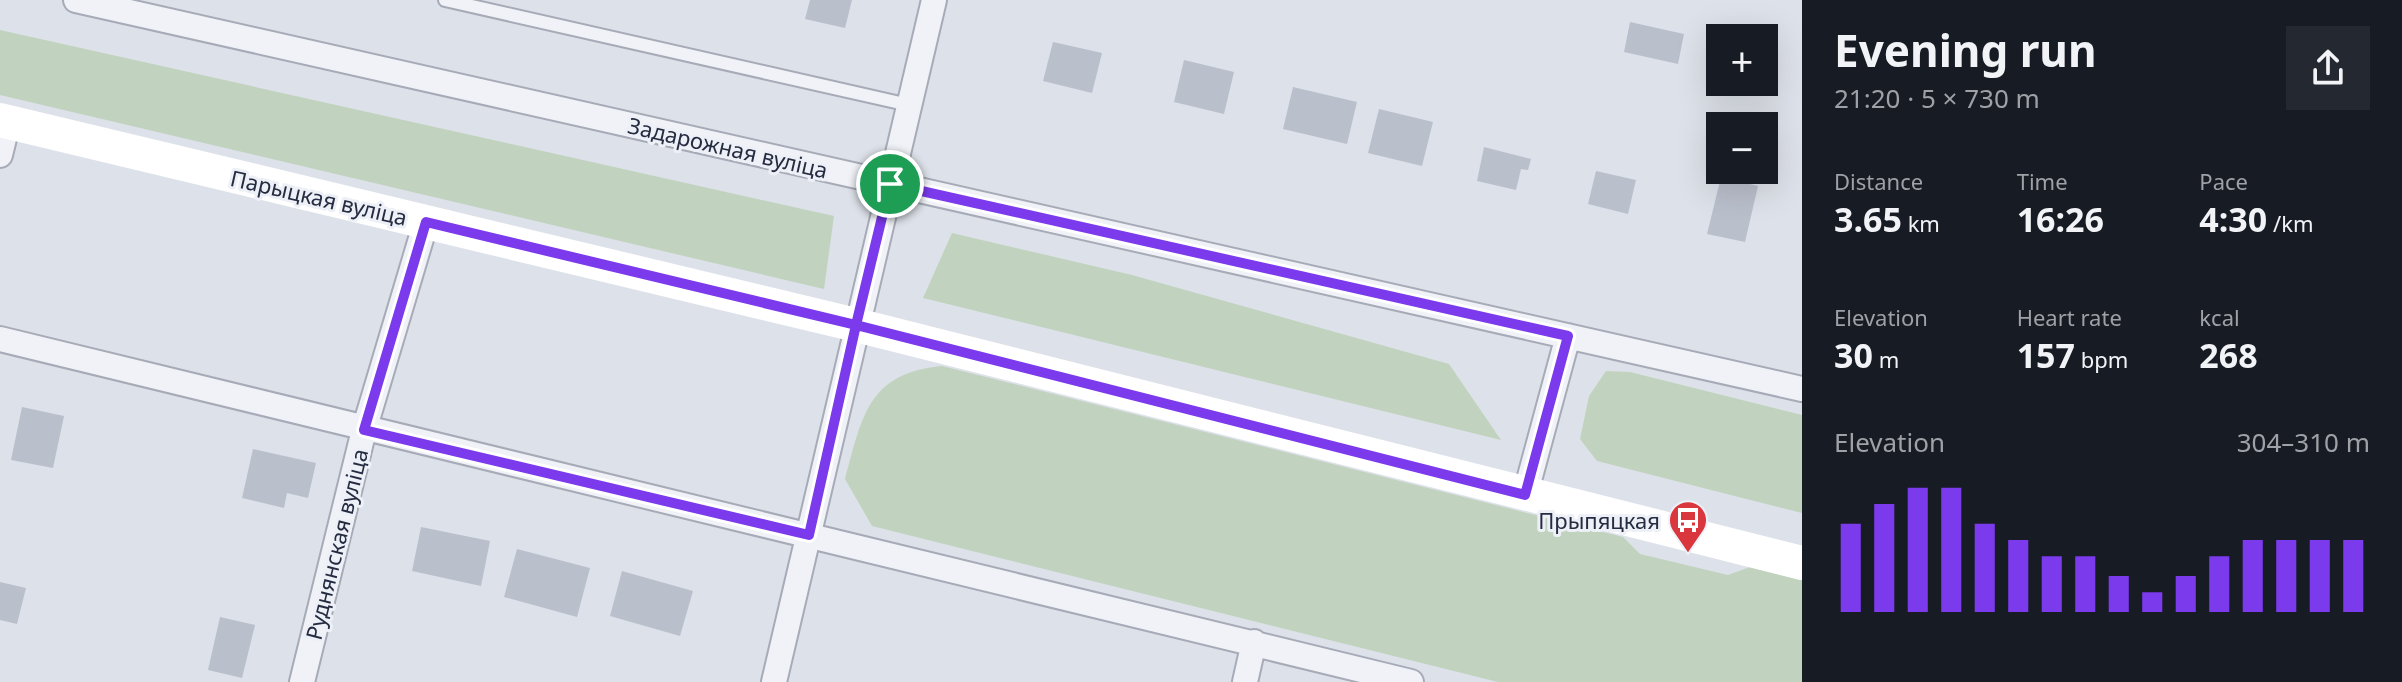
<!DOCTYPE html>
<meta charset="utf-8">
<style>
body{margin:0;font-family:"Noto Sans",sans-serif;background:#242831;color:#f1f3f6;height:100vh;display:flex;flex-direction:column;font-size:30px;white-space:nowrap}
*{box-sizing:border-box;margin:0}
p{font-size:26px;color:#9ea1a6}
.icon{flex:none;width:44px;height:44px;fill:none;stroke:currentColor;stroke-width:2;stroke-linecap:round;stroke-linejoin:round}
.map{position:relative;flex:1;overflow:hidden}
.details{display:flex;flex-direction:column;background:#171b24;width:600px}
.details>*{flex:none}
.buttons{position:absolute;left:1706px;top:24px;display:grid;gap:16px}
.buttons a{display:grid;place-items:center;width:72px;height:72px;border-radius:0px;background:#171b24;box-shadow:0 8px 32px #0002;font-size:40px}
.pin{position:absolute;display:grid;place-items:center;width:68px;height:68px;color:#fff;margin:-34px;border:4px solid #fff;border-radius:50%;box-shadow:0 2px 8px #0007}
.round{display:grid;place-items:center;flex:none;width:84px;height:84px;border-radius:0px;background:#242831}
.summary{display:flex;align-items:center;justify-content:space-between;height:136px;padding:0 32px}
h1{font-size:44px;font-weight:700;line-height:60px}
.figures{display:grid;grid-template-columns:repeat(3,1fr);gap:12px;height:136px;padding:8px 32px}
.figures div{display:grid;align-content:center}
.figures b{font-size:34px;font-weight:700}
.figures small{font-size:22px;font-weight:400}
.figures p{font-size:22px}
.chart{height:224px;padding:16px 32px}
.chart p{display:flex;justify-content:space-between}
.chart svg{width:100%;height:144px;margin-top:8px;stroke:#7c3aed;stroke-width:6}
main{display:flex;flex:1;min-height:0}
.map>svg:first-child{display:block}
</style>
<main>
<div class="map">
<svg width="1802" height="682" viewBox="0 0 1802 682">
<rect width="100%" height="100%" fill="#dde1e9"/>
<path fill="#c1d3be" d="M0,30L834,216L824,289L0,95Z
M952,233L1132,275L1449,364L1501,440L923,298Z
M942,366L1623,537L1640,554L1728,575L1750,567L1802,580V682H1498L872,526L845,479C862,418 867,373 942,366Z
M1606,371L1630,372L1802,415V513L1597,461L1580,439L1589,396Z"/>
<path fill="#babfcc" d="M810,0H852L845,28L805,19Z
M1630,22L1684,34L1678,64L1624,52Z
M1053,42L1102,53L1092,93L1043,81Z
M1184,60L1234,72L1224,114L1174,102Z
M1293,87L1357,102L1347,144L1283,129Z
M1379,109L1433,122L1422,166L1368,153Z
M1484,147L1531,159L1528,170L1521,169L1516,190L1477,181Z
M1596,171L1636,180L1628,214L1588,204Z
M1721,177L1758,186L1745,242L1707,234Z
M22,407L64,416L53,468L11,460Z
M253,449L316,463L308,498L287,493L284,508L242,498Z
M421,527L490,541L481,586L412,571Z
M517,549L590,568L577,617L504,597Z
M622,571L693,591L680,636L610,616Z
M0,582L26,588L17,624L0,620Z
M220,617L255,625L242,678L208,670Z"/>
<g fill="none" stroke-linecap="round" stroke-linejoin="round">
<defs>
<path id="service" d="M445,0L909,105"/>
<path id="minor" d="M76,0L1802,389
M0,155L8,122
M0,339L1411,682
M1525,495L1568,336
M302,682L364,430L426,222
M774,682L934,0
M1245,682L1254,642"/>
</defs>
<use href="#service" stroke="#a6abb7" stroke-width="16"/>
<use href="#minor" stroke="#a6abb7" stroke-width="28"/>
<use href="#service" stroke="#f0f2f7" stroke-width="12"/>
<use href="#minor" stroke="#f0f2f7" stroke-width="24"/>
<path stroke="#fff" stroke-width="34" d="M0,120L856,325L1802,563"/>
</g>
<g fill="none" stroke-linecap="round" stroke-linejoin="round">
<defs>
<path id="route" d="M890,184L856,325L426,222L364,430L809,535L856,325L1525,495L1568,336L890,184"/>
</defs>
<use href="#route" stroke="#fff" stroke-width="16"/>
<use href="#route" stroke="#7c3aed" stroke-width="10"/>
</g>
<defs>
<symbol id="bus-pin" viewBox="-11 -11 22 30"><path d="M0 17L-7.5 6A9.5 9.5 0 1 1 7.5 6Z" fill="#da363d" stroke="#edf0f6"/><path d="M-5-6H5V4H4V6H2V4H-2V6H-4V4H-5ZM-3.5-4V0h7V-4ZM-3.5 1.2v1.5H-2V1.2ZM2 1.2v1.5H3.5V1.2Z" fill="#fff"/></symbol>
</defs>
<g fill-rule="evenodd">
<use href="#bus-pin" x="1666" y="498" width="44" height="60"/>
</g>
<g text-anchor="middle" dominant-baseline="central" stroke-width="6" stroke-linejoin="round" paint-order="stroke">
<g font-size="22" fill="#252c41" stroke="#edf0f6">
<text transform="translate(728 147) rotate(13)">Задарожная вуліца</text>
<text transform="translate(319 197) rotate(13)">Парыцкая вуліца</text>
<text transform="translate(336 544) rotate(-76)">Руднянская вуліца</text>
</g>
<g font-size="22" fill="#252c41" stroke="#edf0f6" text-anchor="end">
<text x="1660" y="520">Прыпяцкая</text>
</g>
</g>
</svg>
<div class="buttons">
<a>+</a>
<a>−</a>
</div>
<div class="pin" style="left:890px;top:184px;background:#1e9e55"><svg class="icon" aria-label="arrive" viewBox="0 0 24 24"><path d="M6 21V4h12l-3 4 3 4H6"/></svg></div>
</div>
<section class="details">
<div class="summary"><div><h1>Evening run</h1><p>21:20 · 5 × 730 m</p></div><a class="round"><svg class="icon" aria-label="share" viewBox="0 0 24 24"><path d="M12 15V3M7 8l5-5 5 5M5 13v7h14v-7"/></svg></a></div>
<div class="figures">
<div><p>Distance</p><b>3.65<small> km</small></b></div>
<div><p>Time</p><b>16:26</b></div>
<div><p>Pace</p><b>4:30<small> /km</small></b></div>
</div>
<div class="figures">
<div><p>Elevation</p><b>30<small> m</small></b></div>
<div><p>Heart rate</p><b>157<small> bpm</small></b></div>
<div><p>kcal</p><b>268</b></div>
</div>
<div class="chart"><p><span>Elevation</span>304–310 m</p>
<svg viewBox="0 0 160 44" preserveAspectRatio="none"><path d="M5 44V17M15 44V11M25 44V6M35 44V6M45 44V17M55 44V22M65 44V27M75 44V27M85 44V33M95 44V38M105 44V33M115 44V27M125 44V22M135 44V22M145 44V22M155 44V22"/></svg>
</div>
</section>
</main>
